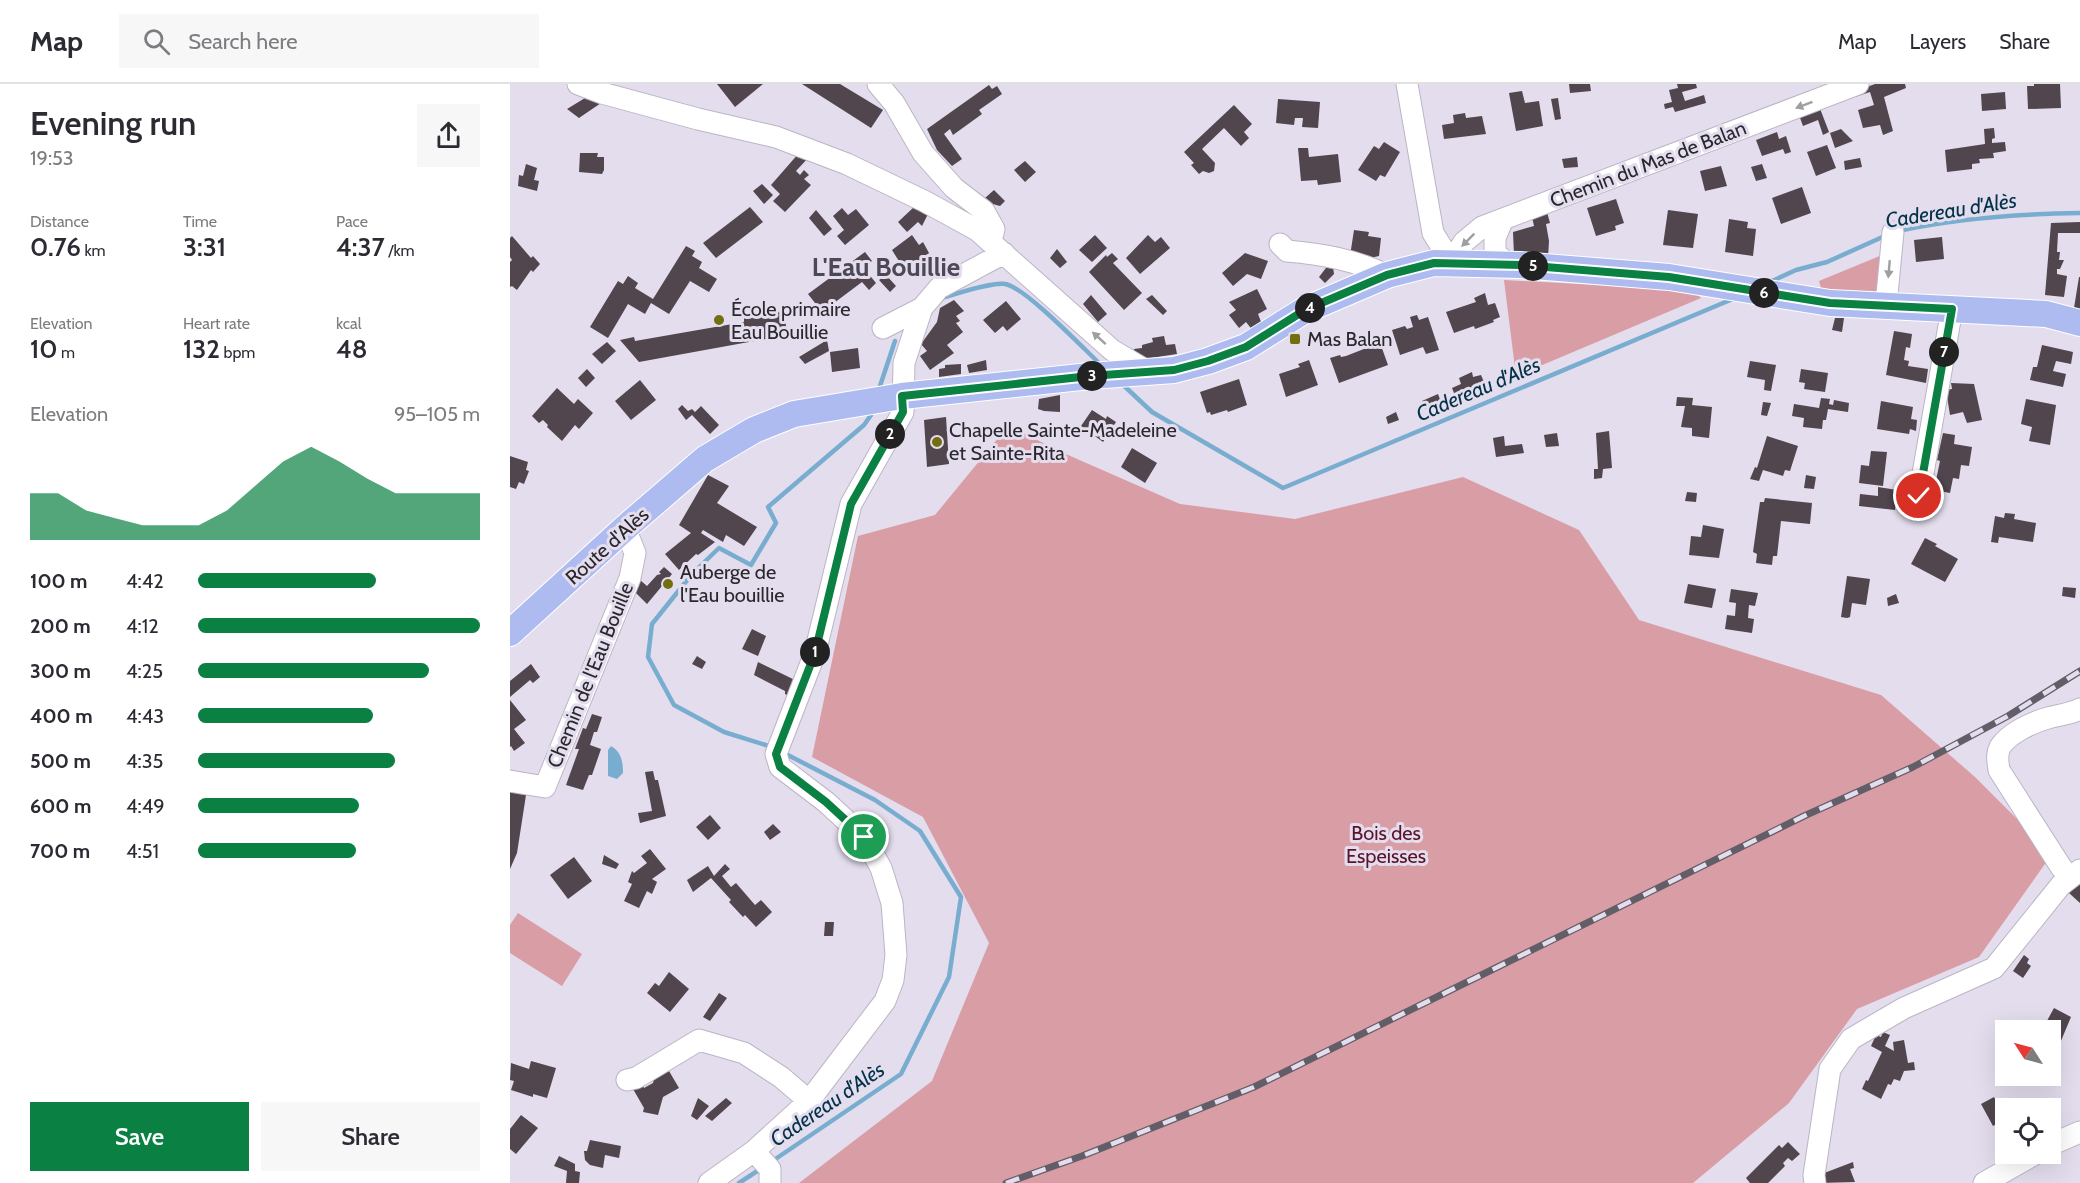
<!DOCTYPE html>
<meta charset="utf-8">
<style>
body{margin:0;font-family:Cabin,sans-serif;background:#f7f7f7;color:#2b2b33;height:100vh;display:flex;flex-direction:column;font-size:22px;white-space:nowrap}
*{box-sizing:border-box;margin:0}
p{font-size:20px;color:#7c7c81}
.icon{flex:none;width:33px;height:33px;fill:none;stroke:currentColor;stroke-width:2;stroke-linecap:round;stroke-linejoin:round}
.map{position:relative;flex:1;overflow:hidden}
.panel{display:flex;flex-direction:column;background:#fff;width:510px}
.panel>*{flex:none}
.needle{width:39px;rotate:306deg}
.controls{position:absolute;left:1485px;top:936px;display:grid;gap:12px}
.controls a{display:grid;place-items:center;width:66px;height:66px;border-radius:0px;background:#fff;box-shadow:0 6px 24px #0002;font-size:30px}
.pin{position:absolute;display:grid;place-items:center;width:51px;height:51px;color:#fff;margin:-26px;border:3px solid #fff;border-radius:50%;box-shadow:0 2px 6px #0007}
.km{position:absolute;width:30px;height:30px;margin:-15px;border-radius:50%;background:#222;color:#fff;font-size:16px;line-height:30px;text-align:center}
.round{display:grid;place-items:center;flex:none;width:63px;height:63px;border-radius:0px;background:#f7f7f7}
.overview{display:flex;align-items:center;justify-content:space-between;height:102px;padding:0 30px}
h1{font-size:33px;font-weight:600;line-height:45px}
.figures{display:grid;grid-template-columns:repeat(3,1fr);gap:9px;height:102px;padding:6px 30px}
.figures div{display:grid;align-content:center}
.figures b{font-size:26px;font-weight:600}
.figures small{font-size:16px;font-weight:400}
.figures p{font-size:16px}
.chart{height:168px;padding:12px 30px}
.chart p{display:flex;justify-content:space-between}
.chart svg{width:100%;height:108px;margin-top:6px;fill:#0b8043;opacity:.7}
.button{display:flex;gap:12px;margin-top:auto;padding:12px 30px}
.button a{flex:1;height:69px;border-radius:0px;background:#0b8043;color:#fff;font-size:24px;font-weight:600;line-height:69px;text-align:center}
.button a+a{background:#f7f7f7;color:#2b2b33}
ul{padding:0 30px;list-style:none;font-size:20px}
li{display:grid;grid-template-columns:96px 72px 1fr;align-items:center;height:45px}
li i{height:15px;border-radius:8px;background:#0b8043}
header{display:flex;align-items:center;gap:36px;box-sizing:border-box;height:84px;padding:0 30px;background:#fff;border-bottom:2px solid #e1e1e2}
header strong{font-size:28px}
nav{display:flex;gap:33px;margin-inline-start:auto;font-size:21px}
.search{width:420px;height:54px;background:#f7f7f7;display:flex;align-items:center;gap:15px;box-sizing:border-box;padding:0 21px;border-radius:0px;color:#7c7c81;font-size:22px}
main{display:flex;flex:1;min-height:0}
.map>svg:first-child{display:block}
</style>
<header>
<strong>Map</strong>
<div class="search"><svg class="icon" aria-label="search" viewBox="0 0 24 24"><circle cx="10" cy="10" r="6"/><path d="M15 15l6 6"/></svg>Search here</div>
<nav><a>Map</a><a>Layers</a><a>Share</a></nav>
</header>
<main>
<section class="panel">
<div class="overview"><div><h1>Evening run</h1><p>19:53</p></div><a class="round"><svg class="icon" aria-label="share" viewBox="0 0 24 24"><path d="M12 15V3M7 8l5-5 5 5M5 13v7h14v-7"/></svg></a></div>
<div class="figures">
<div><p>Distance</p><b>0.76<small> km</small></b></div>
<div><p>Time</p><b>3:31</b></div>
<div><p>Pace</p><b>4:37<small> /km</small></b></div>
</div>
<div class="figures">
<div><p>Elevation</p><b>10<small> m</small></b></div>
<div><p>Heart rate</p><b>132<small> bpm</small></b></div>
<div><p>kcal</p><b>48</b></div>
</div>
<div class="chart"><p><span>Elevation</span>95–105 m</p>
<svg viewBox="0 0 160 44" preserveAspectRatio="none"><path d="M0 44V25L10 25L20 32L30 35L40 38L50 38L60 38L70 32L80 22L90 12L100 6L110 12L120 19L130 25L140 25L150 25L160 25V44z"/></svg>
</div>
<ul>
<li><b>100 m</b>4:42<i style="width:63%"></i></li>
<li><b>200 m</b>4:12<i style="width:100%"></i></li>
<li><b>300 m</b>4:25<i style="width:82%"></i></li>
<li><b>400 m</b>4:43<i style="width:62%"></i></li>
<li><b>500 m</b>4:35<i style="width:70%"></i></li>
<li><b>600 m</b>4:49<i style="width:57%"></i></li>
<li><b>700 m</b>4:51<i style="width:56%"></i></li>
</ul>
<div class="button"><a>Save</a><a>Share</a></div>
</section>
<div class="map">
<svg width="1570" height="1099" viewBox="0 0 1570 1099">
<rect width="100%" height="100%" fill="#e3dded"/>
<path fill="#d99da6" d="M1377,169L1367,209L1356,213L1311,204L1309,197Z
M994,196L1182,206L1191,214L1006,292Z
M498,342L558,371L670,420L785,435L953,393L1069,446L1129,536L1371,611L1465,693L1542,770L1469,873L1347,925L1279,1019L1183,1099H289L422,997L479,859L413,733L302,673L348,452L425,431Z
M8,829L72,870L52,902L0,869V841Z"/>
<path fill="#78adcf" d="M101,662C111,668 113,677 113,689L107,695L98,692V666Z"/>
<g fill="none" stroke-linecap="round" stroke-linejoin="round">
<path stroke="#78adcf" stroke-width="4.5" d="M1388,147C1448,134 1508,130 1570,129
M1260,198L1286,186L1317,178L1377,151
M431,214C447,210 481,198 495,200C515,203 574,265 591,281
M611,299L642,328L773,404L1225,214
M370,302L385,257
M262,663L214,648L164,621L138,573L142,540L182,490L209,464L241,481L266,439L258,423L354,341L361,331
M261,1078L391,990L439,893L451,813L410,747L365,716L272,668
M229,1099L252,1084"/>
</g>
<path fill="#51454e" d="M207,0H253L225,23Z
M292,0H330L373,26L361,44Z
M1059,0H1080L1081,7L1060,9Z
M1167,0H1186L1187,4L1172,8L1175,17L1194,11L1196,19L1165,28L1163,23L1155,25L1154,20L1162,18L1159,6L1168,4Z
M1365,0H1395L1396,4L1374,13L1383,47L1373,51L1370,41L1353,44L1348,26L1364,21L1360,8L1345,13L1344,8Z
M1524,0H1550L1551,24L1518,25L1517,2H1524Z
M479,1L482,5L487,2L492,10L469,26L472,30L443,51L440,45L434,50L452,75L442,82L427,66L417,45Z
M1012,7L1015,19L1029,17L1033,42L1006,47L999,9Z
M1495,8L1496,25L1472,27L1471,10Z
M75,14L91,19L69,34L57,25Z
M1048,14L1051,35L1045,36L1041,15Z
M768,15L810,18L808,44L792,43L793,34H785L784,41L766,39Z
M724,21L742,40L734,48L739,54L731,62L714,44L692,65L705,79L704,87L699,89L693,87L689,90L681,81L684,79L674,68Z
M1309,22L1319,48L1313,51L1308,36L1293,42L1289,31Z
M955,29L956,34L972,32L976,50L934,55L932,41L944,39L943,31Z
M1484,44L1485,54L1482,55V59L1495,58L1496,67L1483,69L1484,74L1469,75L1470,79L1462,80V85L1437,88L1435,66L1475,60L1474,45Z
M1331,45L1343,57L1325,64L1320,49Z
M1267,48L1269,55L1276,52L1281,68L1275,70L1273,65L1252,72L1246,56Z
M874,58L890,68L875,93L870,91L866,97L848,86L864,62L869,65Z
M1317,61L1326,84L1306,92L1297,68Z
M788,64H798L799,73L828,70L831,98L808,101L807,96L791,97Z
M70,69H88L87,73H94V86L92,90L69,88Z
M289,69L299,73L286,87L290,91L294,86L299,91L294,95L301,101L275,128L263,117L270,110L261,101Z
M1067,73L1068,83L1054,84L1052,75Z
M1350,74L1352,83L1335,86L1334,77Z
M515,77L526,88L515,98L504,86Z
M16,80L27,84L24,96L29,97L27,107L8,102L9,91L13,92Z
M1252,80L1257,94L1246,97L1241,83Z
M1211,82L1217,102L1195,107L1190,87Z
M252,100L263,111L254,120L243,107Z
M1292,103L1301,129L1271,140L1262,114Z
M484,106L495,117L490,122L479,119L475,114Z
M1106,115L1114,139L1105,142L1106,146L1086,152L1077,124Z
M240,123L253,138L206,174L193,159Z
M404,123L418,130L412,142L408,138L397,148L388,138Z
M332,124L338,131L346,125L359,141L335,161L327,152L334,146L323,132Z
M306,126L322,145L314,152L299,134Z
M1158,126L1188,130L1183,164L1153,161Z
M1037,128L1040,139L1036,140L1039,157L1038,174L1004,171L1003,148L1024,142L1022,133Z
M1219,135L1238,138L1237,144L1246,145L1243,172L1215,168Z
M1570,138V149H1548L1547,168H1550L1549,176H1554L1550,185H1547V190L1557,192L1554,213L1535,211L1541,139Z
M844,146L859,148L858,152L871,154L869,172L860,174L840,172Z
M402,151L409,161L413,158L419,169L417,171L421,177L405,189L403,186L397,190L382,166Z
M585,151L597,164L582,178L569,166Z
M638,151L645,158L651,153L660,164L630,190L616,174Z
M2,152L21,174L23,172L30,180L23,188L21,186L7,206L2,202L0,203V178L2,176L0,173V154Z
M1432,153L1434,175L1406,178L1404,156Z
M176,162L185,167L182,172L192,178L189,184L207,195L199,208L180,197L159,230L141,219L135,230L118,220L98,254L80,243L108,197L113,200L118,192L128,199L125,204L143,215Z
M547,165L557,178L550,184L540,174Z
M355,168L362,177L353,183L366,199L359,206L352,198L312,228L298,210Z
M602,169L608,175L603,179L632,209L614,226L579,188L596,171L597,173Z
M735,169L758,177L751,195L737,190L723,202L712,189Z
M819,180L823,183L824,190L815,199L809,193Z
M376,191L386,202L380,208L369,196Z
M1569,193H1570V225L1564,224Z
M747,205L757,225L748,230L753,243L744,248L736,238L729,244L719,231L726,226L719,218Z
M975,209L978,221L985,219L990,233L983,236L984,238L965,245L964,242L944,249L936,228L966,218L964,214Z
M581,211L597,230L588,238L573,220Z
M642,211L657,227L653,231L636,215Z
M444,216L454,227L446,232L450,237L446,239L453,248L437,261L444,269L420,286L410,272L417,267L411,260L427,238L430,224Z
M496,217L511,235L497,247L493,242L485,249L473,236Z
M273,227L278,251L129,278L110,256L124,253L125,257L234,238V233Z
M907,231L909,236L918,233L929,266L916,270L913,263L890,271L882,246L895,242L897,245L903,243L900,233Z
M1325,234H1334L1332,248L1322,246Z
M1384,247L1402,250L1400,264L1396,263L1394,276L1399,277L1398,282L1418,285L1416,299L1376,291Z
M654,252L656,261L665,260L667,270L634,275L625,272L624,265L632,264V261L643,258L642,254Z
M317,256L319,267L295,280L289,273Z
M869,256L878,281L829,299L820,274L830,271L831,273L836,272L859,263L858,260Z
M97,258L106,267L92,280L82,270Z
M1532,261L1563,268L1561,280L1546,277L1543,287L1556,290L1553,303L1520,296L1523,283H1527Z
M348,264L350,284L322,288L320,268Z
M476,276L477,286L459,289L457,281Z
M799,276L808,301L776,313L769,290L790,283L788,280Z
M1240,277L1266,281L1261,307L1254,306L1255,296L1237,293Z
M451,280V290L429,293V285L435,284V281Z
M77,285L85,294L76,303L68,294Z
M1291,285L1318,289L1315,308L1294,305L1295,299L1289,298Z
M962,288L963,293L971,291L974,298L949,310L948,308L944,309L942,304L951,300L949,294Z
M729,295L737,321L718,328L717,326L701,331L700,328L697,329L690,308Z
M130,296L146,316L121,336L105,317Z
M1441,299L1464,300L1472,336L1457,339L1453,328L1440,331L1436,306L1442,305Z
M47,304L64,320L68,315L83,329L69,345L65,341L52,357L37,343L38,341L33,336L29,339L22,332Z
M928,310L931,318L915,325L912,317Z
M550,311V328L534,327L528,325L529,315Z
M1167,313L1183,314L1182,321L1202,323L1199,354L1182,352V344L1171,343L1175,322H1166Z
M1311,314L1320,315L1319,320L1323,321L1324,316L1339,319L1338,328L1318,325L1316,336H1313L1312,345L1293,343L1294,334L1282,332L1284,320L1309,324Z
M1516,315L1546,321L1540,361L1519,357L1522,343L1511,340Z
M1371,317L1403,323L1401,335L1407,336L1406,347L1400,345L1399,350L1367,345Z
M1253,318L1261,319L1257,332L1251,331Z
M172,321L178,327L182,325L185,328L191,322L209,341L200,350L182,331L176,336L168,325Z
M582,326L596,335L597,332L606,338L593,358L571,342Z
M886,328L889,336L878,340L876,333Z
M436,333L439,380L417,383L414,336Z
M526,341L545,348L542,356L523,350Z
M1099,347L1102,384L1093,385L1092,394L1084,395V385H1088L1086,349Z
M1047,349L1049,362L1036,363L1034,351Z
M1433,349L1445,351L1444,360L1462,363L1459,382L1451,381L1449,395L1443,394L1440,409L1424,406L1430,377L1427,376Z
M994,352L995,362L1012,360L1014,369L986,373L983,354Z
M1257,352L1288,362L1280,387L1275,386L1273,392L1253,386L1249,397L1240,395L1245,383L1247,384Z
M622,364L647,379L635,399L611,383Z
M1361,367L1377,368L1373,402L1349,399L1351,381L1359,382Z
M0,372L18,378L16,386L19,387L14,400L9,398L6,405L0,403Z
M198,391L219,402L207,419L247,443L234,462L216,451L213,458L193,446L191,449L205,458L188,471L186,470L169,486L155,470L181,449L169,441Z
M1296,391L1306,393L1304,405L1294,404Z
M1368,403L1387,406L1385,426L1349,422L1350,410L1368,412Z
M1177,408L1187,409L1186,418L1175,417Z
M1255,414L1302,419L1300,440L1271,437L1267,472H1263L1262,481L1246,479L1247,470L1243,468L1250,418H1254Z
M1495,429L1505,430L1504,435L1526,439L1523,458L1489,453L1488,459L1481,458L1485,432L1494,434Z
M1193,441L1214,445L1209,474L1179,471L1181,452L1191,453Z
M1415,454L1427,460L1425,462L1448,475L1435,498L1401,480Z
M154,483L162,490L137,520L122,505L130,496L137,502L147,491L151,490L149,488Z
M1337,492L1360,495L1356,521L1342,519L1340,533L1337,534L1331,533Z
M1178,500L1206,505L1202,524L1174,519Z
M1553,503L1566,504L1565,514L1552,512Z
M1221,505L1248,509L1245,522L1239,521L1238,534L1244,535L1242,549L1215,545L1217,531L1225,532L1226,519L1219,518Z
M1386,510L1389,519L1378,522L1377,514Z
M242,545L256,552L248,572L232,565Z
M187,572L196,578L192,585L182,580Z
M248,578L289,598L284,615L275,610V607L244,591Z
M21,580L30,593L23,599L20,596L0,613V597Z
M0,616L16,636L4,645L15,659L4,667L1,662L0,663Z
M82,630L92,633L87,648H84L80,661L91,665L82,691H79L73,706L56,701L69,665H65L73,644L76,645Z
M143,687L145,696H148L156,732L130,739L128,729L142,727L135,688Z
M0,708L16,711L7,769L0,785Z
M200,731L211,744L198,756L186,743Z
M263,740L271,748L260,756L254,748Z
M140,765L156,785L142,795L147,798L142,810L137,807L129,824L114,817L122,800L118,798L122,787L124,789L137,779L131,772Z
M94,771L109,780L106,785L92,780Z
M64,773L82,797L58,815L40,791Z
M215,780L220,785L212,792L221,803L226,799L245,821L251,816L262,828L246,843L235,831L233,833L219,818L221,816L201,794L183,808L177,796L198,782L204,792Z
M1570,798V819L1559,809Z
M315,838H324L323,852H314Z
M1514,871L1519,875L1517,879L1521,882L1513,894L1503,887Z
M159,888L179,905L160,928L137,909L145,899L149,902Z
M209,909L217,914L200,937L193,933Z
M1544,924L1561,933L1548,964L1540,960V946H1532Z
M1373,948L1380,951L1375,962L1384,967L1383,958L1394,956L1398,979L1404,978L1405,986L1394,987L1390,997L1384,995L1381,1001L1378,1000L1371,1015L1352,1005L1356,996L1358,997L1372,968L1361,962L1366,951L1371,953Z
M21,977L46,984L37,1014L23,1010V1013L1,1006L4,997L0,996L1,979L19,985Z
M159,987L169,1004L153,1013L148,1031L133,1028L134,1024L123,1005L132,1000L134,1004L143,999L144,995Z
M1484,1013L1496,1035L1483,1042L1471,1020Z
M188,1014L199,1022L187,1036L181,1032Z
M216,1014L222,1019L202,1037L195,1032Z
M11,1031L28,1044L6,1070L0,1065V1045Z
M80,1056L111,1062L109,1074L95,1071L93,1084L80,1081L75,1076L74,1067H77Z
M1278,1058L1290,1070L1282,1077L1278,1074L1273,1079L1275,1082L1258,1099H1240L1236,1094L1269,1061L1272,1064Z
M49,1072L65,1080V1087L70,1088L69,1099H56L57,1087L44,1082Z
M1343,1078L1344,1084L1340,1085L1345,1098L1309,1099V1091Z"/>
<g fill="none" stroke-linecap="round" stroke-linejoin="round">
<defs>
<path id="minor" d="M68,0L92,9L188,35L266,53L337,80L414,117L467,146L602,266L637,287
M368,0L384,19L413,69L444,104L474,127L484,145L481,158
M897,0L923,149L941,178L954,158L972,143L1348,0
M993,135L985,154V169L998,180
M770,160L777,167C813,170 844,176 877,191
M1376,221L1383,148
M373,244L412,224
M1409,412L1442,225
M0,697L35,703L120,494L125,469L115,444
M1560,794L1551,783L1489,686C1488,678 1486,671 1490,663C1499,649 1523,638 1538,634C1549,631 1560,630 1570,625
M117,996L126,994L189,956L234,969L271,993L299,1017
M1540,1061L1570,1048
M244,1067L260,1085V1099
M199,1099L244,1067L299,1017L375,917L383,896L386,871L382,819L371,784L354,753L316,718L270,683L266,670L305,569L341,420L393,328L394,279L412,224L429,204L494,169
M1305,1099L1304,1091L1320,985L1341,955L1394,924L1484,884L1551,801L1570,786
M1474,1099L1525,1070"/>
<path id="major" d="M0,549L115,444L195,375L244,346L284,330L392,312L580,292L664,286L698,277L736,263L795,226L877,191L924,179L1010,181L1159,193L1320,219L1536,230L1570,239"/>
</defs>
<use href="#minor" stroke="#bbb5c4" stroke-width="23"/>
<use href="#major" stroke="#fff" stroke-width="28"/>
<use href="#minor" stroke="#fff" stroke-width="21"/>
<use href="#major" stroke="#adbbf0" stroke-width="26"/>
<defs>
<path id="rail" d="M496,1099L572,1072L744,1003L1294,732L1403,683L1498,632L1570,587"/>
</defs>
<use href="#rail" stroke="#625e67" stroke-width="7"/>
<use href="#rail" stroke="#e3dded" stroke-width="4.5" stroke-dasharray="14" stroke-linecap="butt"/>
</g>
<defs><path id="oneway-solid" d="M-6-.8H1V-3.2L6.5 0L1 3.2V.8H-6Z" transform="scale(1.5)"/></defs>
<g fill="#9f9ea0">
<use href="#oneway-solid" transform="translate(1294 21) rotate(159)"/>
<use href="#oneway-solid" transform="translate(958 156) rotate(135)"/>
<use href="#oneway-solid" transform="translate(1379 185) rotate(95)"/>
<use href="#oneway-solid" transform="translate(589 254) rotate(-138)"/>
</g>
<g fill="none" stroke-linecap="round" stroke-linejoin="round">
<defs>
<path id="route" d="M354,753L316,718L270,683L266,670L305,569L341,420L393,328L392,312L580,292L664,286L698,277L736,263L795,226L877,191L924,179L1011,181L1159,193L1320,219L1442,225L1409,412"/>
</defs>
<use href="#route" stroke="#fff" stroke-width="12"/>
<use href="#route" stroke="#0b8043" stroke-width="8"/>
</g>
<g fill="#736f11" stroke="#e3dded" stroke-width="2">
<circle cx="209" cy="236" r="6"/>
<rect x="779" y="249" width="12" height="12" rx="3"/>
<circle cx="427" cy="358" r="6"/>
<circle cx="158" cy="500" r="6"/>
</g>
<g text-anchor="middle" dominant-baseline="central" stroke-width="6" stroke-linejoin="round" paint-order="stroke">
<g font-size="20" fill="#2a272d" stroke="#e3dded">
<text transform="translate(1138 80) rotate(-21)">Chemin du Mas de Balan</text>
<text transform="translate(97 462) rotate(-42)">Route d'Alès</text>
<text transform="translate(80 591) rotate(-68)">Chemin de l'Eau Bouille</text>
</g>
<g font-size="20" fill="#2a272d" stroke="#e3dded" text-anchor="start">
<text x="221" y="225">École primaire<tspan x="221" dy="23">Eau Bouillie</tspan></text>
<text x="797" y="255">Mas Balan</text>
<text x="439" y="346">Chapelle Sainte-Madeleine<tspan x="439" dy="23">et Sainte-Rita</tspan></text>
<text x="170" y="488">Auberge de<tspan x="170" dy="23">l'Eau bouillie</tspan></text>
</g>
<g font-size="20" fill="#5c1328" stroke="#e3dded">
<text x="876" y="749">Bois des<tspan x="876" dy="23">Espeisses</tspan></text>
</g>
<g font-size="21" font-style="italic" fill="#043249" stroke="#e3dded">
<text transform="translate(1441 126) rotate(-9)">Cadereau d'Alès</text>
<text transform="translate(968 305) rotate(-23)">Cadereau d'Alès</text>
<text transform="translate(317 1020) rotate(-34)">Cadereau d'Alès</text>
</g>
<g font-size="26" font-weight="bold" fill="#4d4855" stroke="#e3dded">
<text x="376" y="183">L'Eau Bouillie</text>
</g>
</g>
</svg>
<div class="controls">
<a><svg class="needle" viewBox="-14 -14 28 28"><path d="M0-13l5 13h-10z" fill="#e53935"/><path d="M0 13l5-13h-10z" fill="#7c7c81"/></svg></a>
<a><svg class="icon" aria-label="locate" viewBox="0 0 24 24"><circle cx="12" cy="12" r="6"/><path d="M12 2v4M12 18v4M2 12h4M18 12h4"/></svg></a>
</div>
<div class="pin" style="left:354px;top:753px;background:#1e9e55"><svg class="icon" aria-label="arrive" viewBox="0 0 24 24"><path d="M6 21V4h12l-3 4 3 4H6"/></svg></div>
<div class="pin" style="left:1409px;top:412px;background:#d93025"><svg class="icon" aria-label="check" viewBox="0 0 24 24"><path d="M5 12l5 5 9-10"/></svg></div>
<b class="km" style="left:305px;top:568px">1</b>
<b class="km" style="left:380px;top:350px">2</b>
<b class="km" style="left:582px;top:292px">3</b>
<b class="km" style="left:800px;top:224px">4</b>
<b class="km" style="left:1023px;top:182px">5</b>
<b class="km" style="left:1254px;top:209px">6</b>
<b class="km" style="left:1434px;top:268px">7</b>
</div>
</main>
